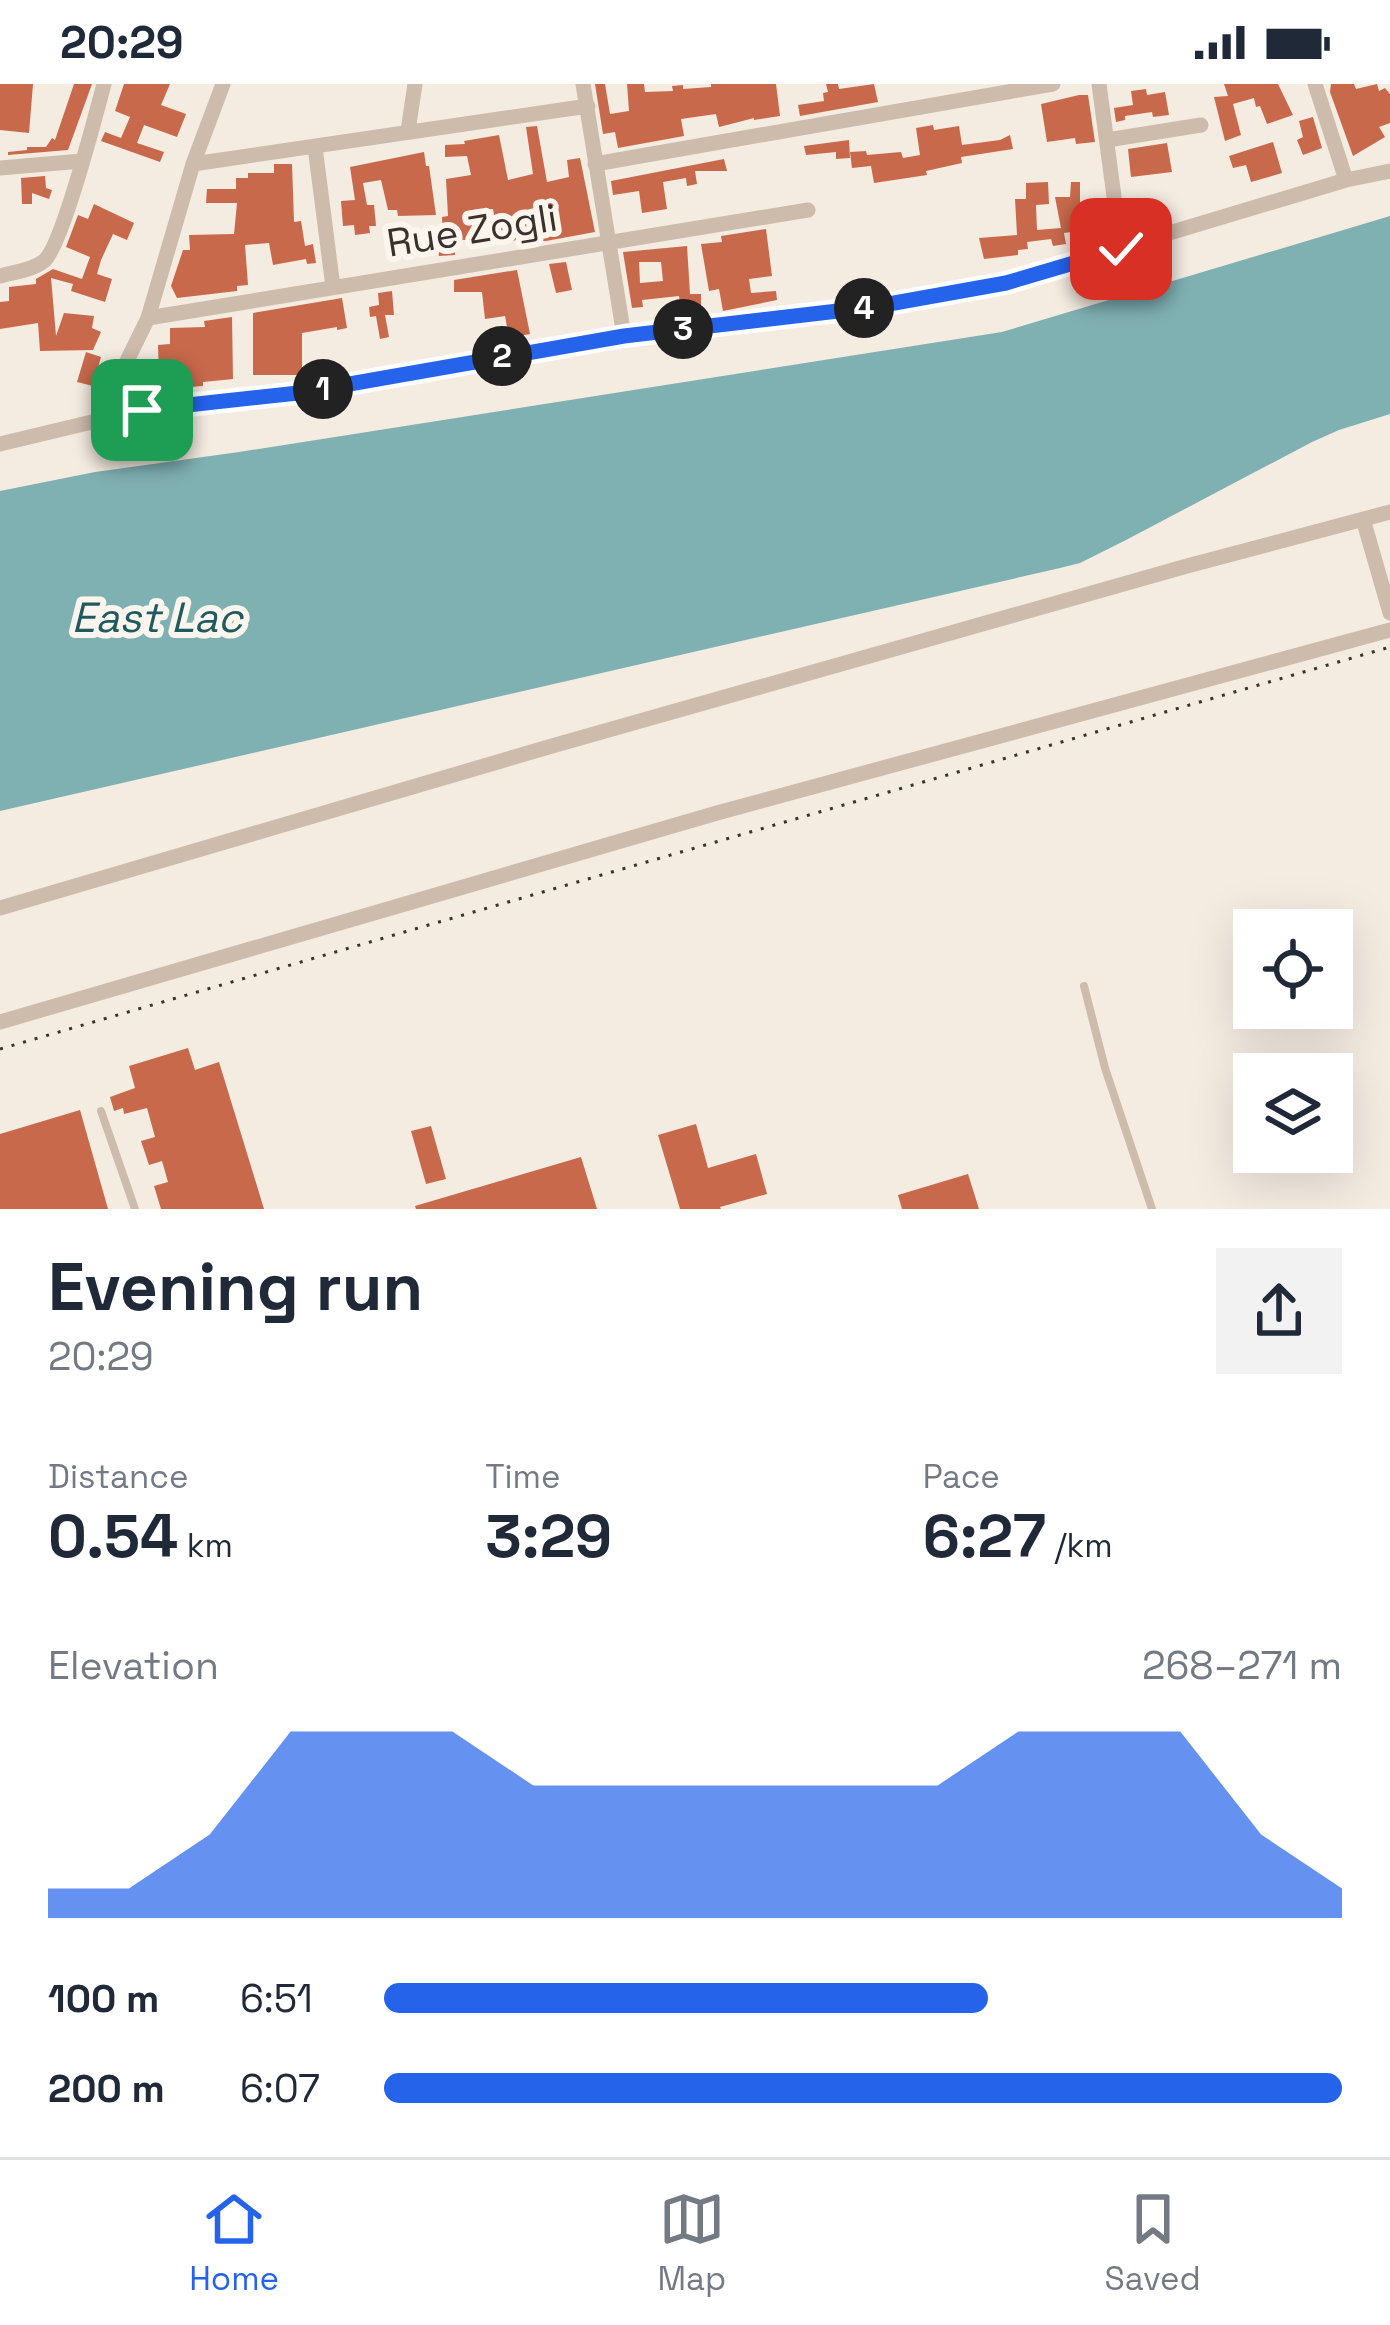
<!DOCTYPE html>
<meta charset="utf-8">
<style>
body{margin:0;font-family:"Space Grotesk",sans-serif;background:#f2f2f3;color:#1f2937;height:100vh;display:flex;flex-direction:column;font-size:45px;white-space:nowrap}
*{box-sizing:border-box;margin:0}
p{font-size:39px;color:#747a83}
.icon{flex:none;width:66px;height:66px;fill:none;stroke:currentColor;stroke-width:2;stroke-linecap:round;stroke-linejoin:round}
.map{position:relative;height:1125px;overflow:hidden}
.panel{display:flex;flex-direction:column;background:#fff;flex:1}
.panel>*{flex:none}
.tools{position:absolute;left:1233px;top:825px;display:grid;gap:24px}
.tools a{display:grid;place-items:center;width:120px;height:120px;border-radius:0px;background:#fff;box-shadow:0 12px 48px #0002;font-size:60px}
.pin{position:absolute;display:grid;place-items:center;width:102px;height:102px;color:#fff;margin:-51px;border-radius:24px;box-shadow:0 6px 18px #0006}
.km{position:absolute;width:60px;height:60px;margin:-30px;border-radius:50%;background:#222;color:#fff;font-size:33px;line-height:60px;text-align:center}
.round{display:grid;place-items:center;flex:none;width:126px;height:126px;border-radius:0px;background:#f2f2f3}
.summary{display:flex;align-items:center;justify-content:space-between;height:204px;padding:0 48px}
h1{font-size:66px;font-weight:700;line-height:90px}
.stats{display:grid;grid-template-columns:repeat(3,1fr);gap:18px;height:204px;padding:12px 48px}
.stats div{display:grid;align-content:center}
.stats b{font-size:60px;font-weight:700}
.stats small{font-size:33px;font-weight:400}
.stats p{font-size:33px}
.chart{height:336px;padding:24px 48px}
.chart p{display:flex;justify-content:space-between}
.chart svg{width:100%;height:216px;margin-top:12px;fill:#2563eb;opacity:.7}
ul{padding:0 48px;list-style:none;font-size:39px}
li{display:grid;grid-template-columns:192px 144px 1fr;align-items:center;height:90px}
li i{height:30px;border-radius:15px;background:#2563eb}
.status{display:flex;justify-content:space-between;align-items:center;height:84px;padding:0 60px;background:#fff;direction:ltr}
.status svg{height:33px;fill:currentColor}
.menu{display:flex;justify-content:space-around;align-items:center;height:168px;border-top:3px solid #e0e1e3;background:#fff;font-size:33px;color:#747a83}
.menu a{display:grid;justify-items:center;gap:6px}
.menu .active{color:#2563eb}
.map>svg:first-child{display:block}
</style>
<div class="status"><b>20:29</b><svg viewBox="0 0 49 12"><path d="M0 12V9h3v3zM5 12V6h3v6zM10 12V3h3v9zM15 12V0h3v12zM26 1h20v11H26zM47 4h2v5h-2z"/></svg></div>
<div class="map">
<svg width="1390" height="1125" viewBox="0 0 1390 1125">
<rect width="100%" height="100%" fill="#f4ebe1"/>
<path fill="#7fb0b2" d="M1390,132V330L1339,346L1312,358L1126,456L1080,479L1060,484L0,727V407L95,388L239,368L1002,248Z"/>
<path fill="#c8694b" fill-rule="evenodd" d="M0,0H33L29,49L0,46Z
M74,0H92L68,66L8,71V68L27,66V63H46L52,54L55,56Z
M124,0H170L161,21L186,30L177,53L144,41L137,59L164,68L160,78L101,57L105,48L121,54L130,33L115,27Z
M595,0H605L610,30L629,27L627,0H644L645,8L673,7L672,2L683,1V5L711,3V0H776L780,32L754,36V34L719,43L716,30L681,35L684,52L618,64L615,48L603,50Z
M826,0H838L839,5L874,0L878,18L800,32L798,21L824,17L823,9L828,8Z
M1224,0H1278L1293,31L1267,40L1260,22L1256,23L1254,14L1233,20L1241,51L1225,57L1214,13L1228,12Z
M1331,0H1354L1356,5L1377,0L1379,7L1385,4L1390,10V39L1379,43L1385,53L1353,72L1330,8Z
M1146,5L1147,11L1165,8L1169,31L1153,33L1152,28L1125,32V36L1116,38L1114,24L1133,21L1131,7Z
M1079,11H1088L1095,58L1076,60L1075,54L1047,58L1041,20Z
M1313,33L1322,64L1303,71L1297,56L1303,53L1299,37Z
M933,41L934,46L959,42L962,61L1000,56L1010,51L1013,65L961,73L962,79L926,87L927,91L874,99L871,82L852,84L850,68L866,67L867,71L901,68L903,74L920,71L916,44Z
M537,42L547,98L569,93L567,76L580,74L595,148L546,157H530L529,154L499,159L493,125L472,126V156H454L455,171L439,172L438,166L420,167L419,155L436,154V151L443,150L442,133L448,132L446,95L471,91L467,72L445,73V61L465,60L464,57L499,51L508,96L533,90L526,43Z
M849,56L850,74L836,75V68L806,71L804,62Z
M1273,58L1282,89L1251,98L1246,81L1233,84L1229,72Z
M1167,59L1172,88L1131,93L1128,65Z
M424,68L426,82H429L436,131L398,132L397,126H388L381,96L363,99L367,121H374L376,142H369L370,149L355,151L354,141L343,142L341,117L355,116L350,83Z
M724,75L727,87H695L697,100L687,102L686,94L663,98L667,125L642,129L639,107L613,111L611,97Z
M274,80H292L294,138L301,137L305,162L313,160L316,179L307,180L306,175L273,181L269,159L245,161L248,201L237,202V207L177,214L171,202L183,166H190L189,151L234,150L237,119H206L207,105H236V94H248V89H274Z
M45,92L46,104L52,106L49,115L32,109V120H22L21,94Z
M1048,98L1049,120L1036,121L1037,146L1061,144L1055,113H1070L1071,98H1080V131L1093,130L1094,145L1064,149L1066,160L1053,162L1051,155L1027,158L1028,165L1018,166V171L984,175L979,154L1017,151L1015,115H1026V99Z
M94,120L134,139L127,156L113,150L101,176L97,190L112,195L105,218L71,207L73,200L51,194L56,252L64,229L94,232L92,244L101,248L93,266L40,267L38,239L0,245V218L9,217V203L36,200V195L53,185L82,195L90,173L66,163L78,131L88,135Z
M766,145L772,192L749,195L751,209L776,207L777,216L723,227L719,205L709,207L701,160L722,158L721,152Z
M687,162L690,210H701V222L680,223L679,212L642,216L643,223L632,224L623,168ZM639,178H661L663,197L640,199Z
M566,178L572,206L556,209L549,180Z
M517,186L530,250L509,254L505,232L485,235L482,208H454V196Z
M392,207L394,231H385L389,253L380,255L376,232L370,233L369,223L379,221L378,209Z
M342,214L347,244L337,246V243L302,249V291H253V229Z
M232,233L233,295L203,298V302L190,303L191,305L142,312L139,296L159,293L158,261L170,260V244L205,243L204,237Z
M86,268L101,273L93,302L77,298Z
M188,964L195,986L219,978L264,1125H161L154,1102L168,1098L162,1077L149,1081L141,1057L155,1053L147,1024L124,1030L123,1024L114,1027L110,1013L135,1004L129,982Z
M80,1026L108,1125H0V1050Z
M696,1040L708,1084L756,1070L767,1110L720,1123L721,1125H680L658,1051Z
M431,1042L446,1095L426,1100L411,1047Z
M581,1073L597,1125H416L415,1122Z
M968,1090L979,1125H902L898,1111Z"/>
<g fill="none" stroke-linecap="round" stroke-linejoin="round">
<path stroke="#cdbbac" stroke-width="8" d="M1084,902L1105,984L1152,1125
M101,1027L135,1125"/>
<path stroke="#cdbbac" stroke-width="15" d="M583,0L624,252
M1099,0L1121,165
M1315,0L1346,96
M408,47L415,0
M1107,56L1201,41
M315,63L333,203
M193,80L588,22
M595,80L1053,0
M0,84L82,77
M0,192C14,188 33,186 44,177C62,162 96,30 104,0
M148,234L808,126
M98,336L148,234L193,80L223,0
M0,360L142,326L298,309L624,252L872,223L1006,198L1346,96L1390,87
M1363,435L1390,529
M0,824L552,662L1187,482L1390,428
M0,938L717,729L1390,546"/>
<path stroke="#3b302b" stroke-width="3" stroke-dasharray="3 9" stroke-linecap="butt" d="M0,965L1390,563"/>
</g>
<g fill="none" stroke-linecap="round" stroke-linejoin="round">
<defs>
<path id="route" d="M142,326L298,309L624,252L872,223L1006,199L1121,165"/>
</defs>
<use href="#route" stroke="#fff" stroke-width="24"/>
<use href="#route" stroke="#2563eb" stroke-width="15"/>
</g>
<g text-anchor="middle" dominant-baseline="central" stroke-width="12" stroke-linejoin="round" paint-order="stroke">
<g font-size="39" fill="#3b302b" stroke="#fbf5ee">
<text transform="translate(472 146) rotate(-9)">Rue Zogli</text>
</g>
<g font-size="42" font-style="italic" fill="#1f5a5e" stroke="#fbf5ee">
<text x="157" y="533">East Lac</text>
</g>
</g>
</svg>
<div class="tools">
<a><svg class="icon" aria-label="locate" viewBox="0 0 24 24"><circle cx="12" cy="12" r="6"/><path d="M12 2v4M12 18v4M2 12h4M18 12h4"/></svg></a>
<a><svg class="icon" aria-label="layers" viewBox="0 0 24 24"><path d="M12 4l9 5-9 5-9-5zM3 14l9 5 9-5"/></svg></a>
</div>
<div class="pin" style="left:142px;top:326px;background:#1e9e55"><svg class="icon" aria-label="arrive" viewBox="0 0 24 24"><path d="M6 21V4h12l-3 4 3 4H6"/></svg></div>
<div class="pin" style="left:1121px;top:165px;background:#d93025"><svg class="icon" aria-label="check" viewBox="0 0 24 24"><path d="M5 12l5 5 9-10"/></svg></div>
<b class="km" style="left:323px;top:305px">1</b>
<b class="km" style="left:502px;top:272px">2</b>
<b class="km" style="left:683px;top:245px">3</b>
<b class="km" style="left:864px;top:224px">4</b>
</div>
<section class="panel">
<div class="summary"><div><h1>Evening run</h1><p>20:29</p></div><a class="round"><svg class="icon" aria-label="share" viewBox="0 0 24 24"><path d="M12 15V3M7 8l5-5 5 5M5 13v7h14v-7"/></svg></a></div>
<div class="stats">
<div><p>Distance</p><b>0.54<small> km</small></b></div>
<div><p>Time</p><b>3:29</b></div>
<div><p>Pace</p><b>6:27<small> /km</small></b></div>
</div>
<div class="chart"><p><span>Elevation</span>268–271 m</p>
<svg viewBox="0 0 160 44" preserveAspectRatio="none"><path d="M0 44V38L10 38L20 27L30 6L40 6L50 6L60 17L70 17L80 17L90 17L100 17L110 17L120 6L130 6L140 6L150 27L160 38V44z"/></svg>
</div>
<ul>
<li><b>100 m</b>6:51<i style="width:63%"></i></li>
<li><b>200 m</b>6:07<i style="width:100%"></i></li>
</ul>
</section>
<nav class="menu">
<a class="active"><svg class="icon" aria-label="home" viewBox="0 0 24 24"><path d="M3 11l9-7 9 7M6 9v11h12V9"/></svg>Home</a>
<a><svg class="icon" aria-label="map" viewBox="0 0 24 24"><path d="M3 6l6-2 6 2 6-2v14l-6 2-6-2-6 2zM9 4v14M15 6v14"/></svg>Map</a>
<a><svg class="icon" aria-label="saved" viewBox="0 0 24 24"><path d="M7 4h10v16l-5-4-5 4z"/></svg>Saved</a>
</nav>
